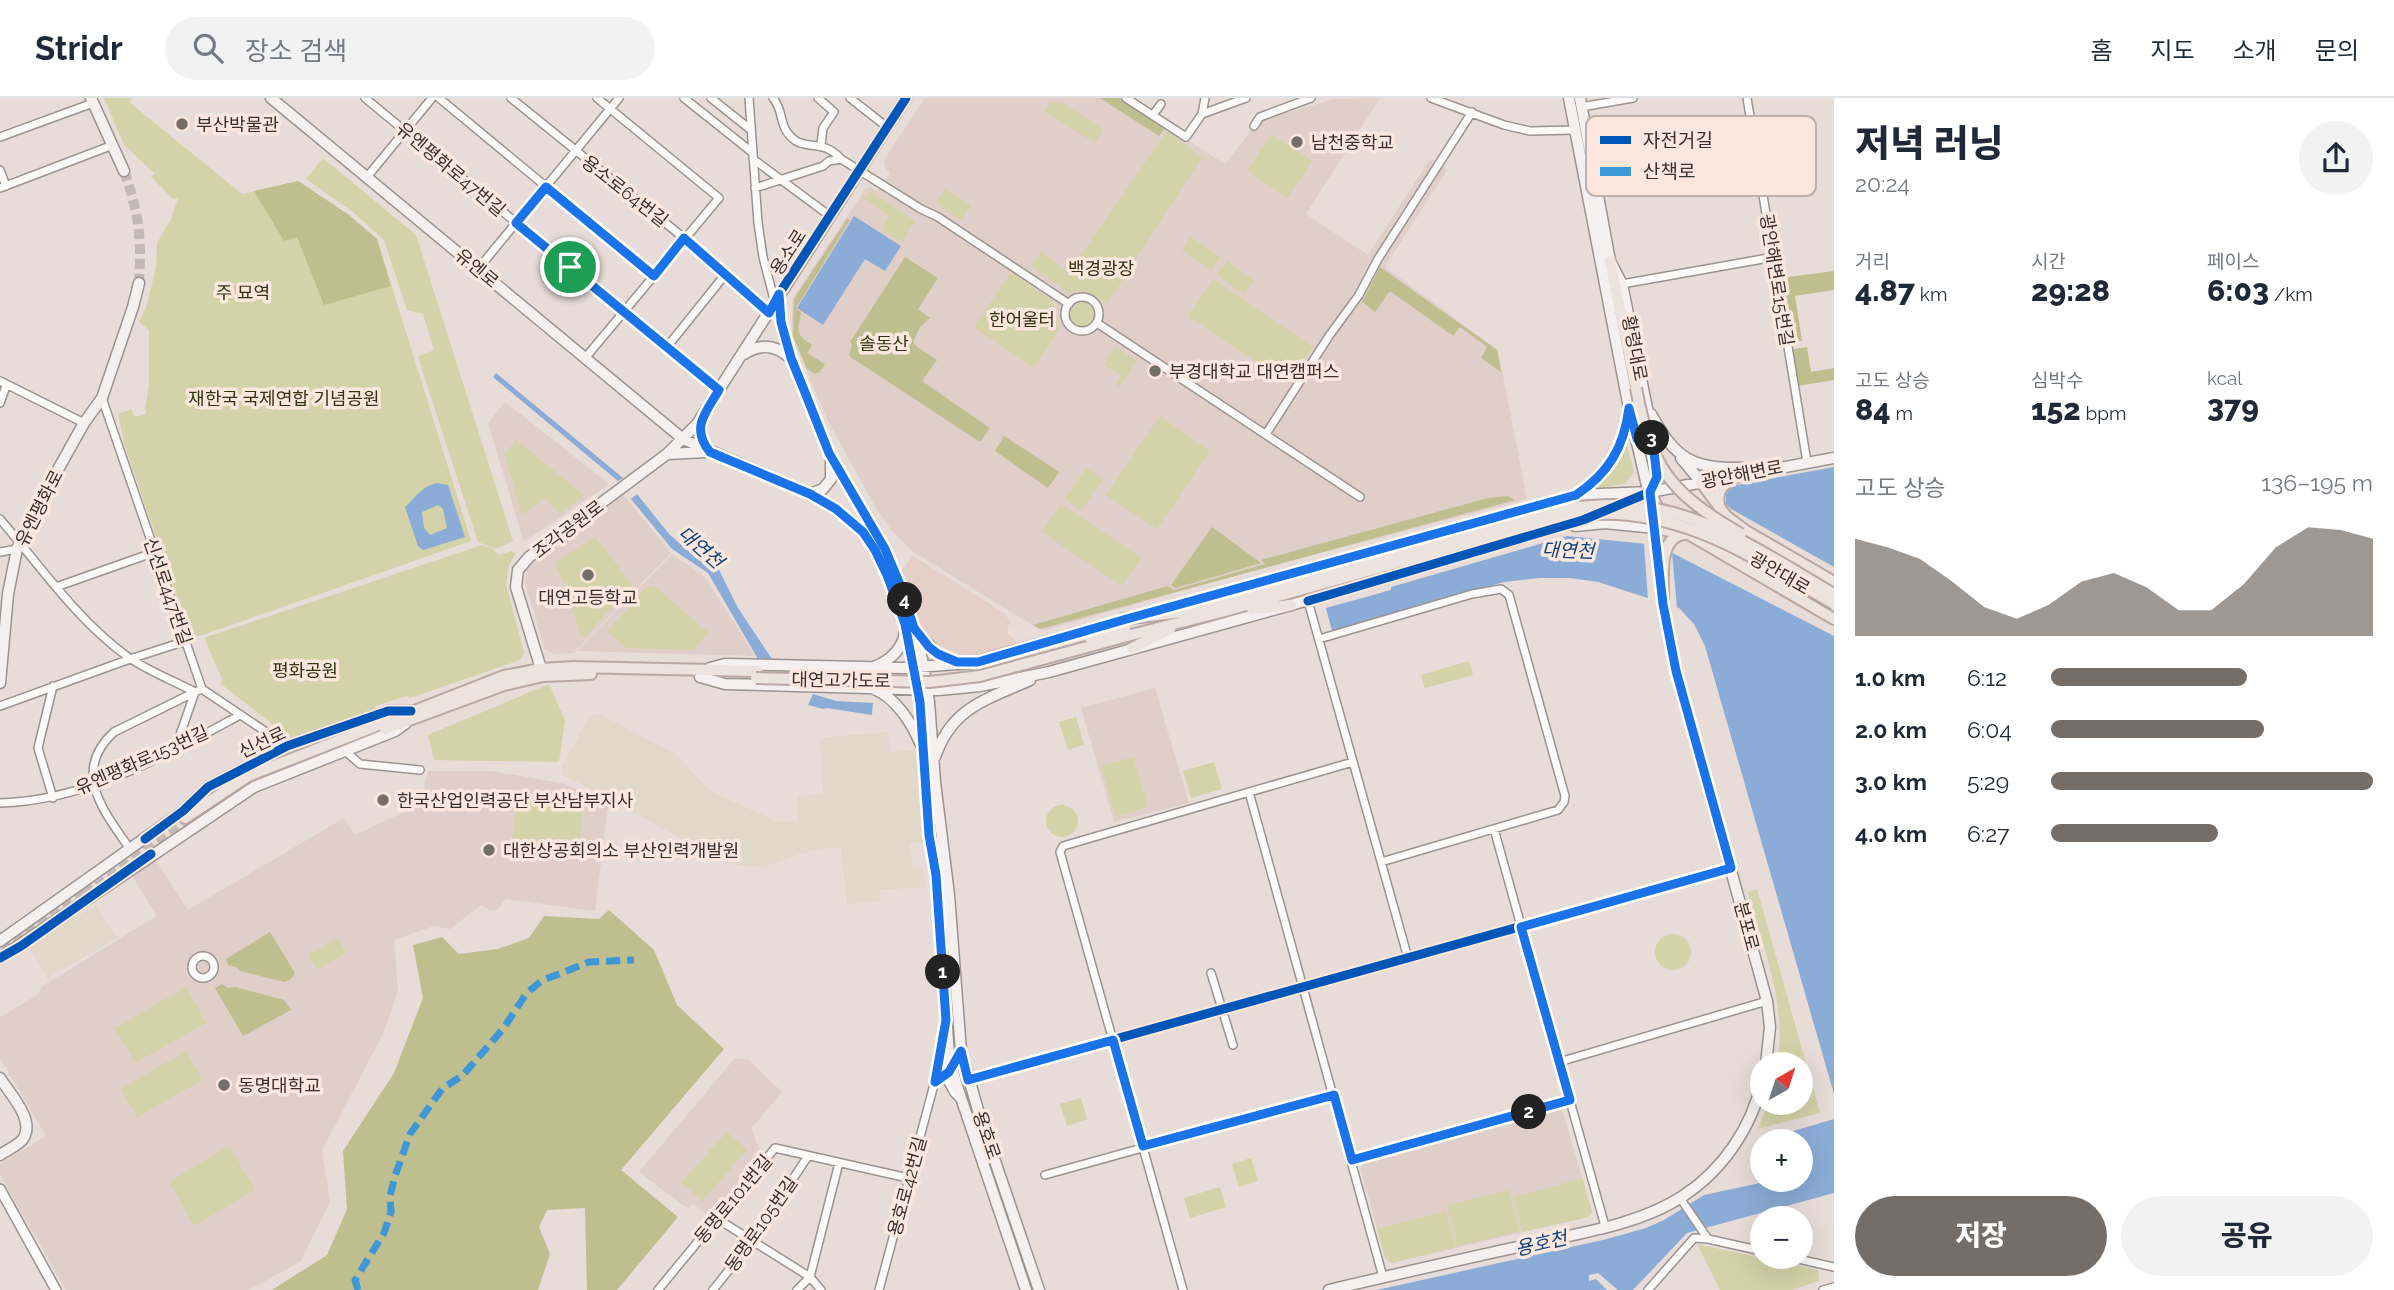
<!DOCTYPE html>
<html lang="ko">
<meta charset="utf-8">
<style>
body{margin:0;font-family:Raleway,"Noto Sans KR",sans-serif;background:#f2f2f3;color:#1f2937;height:100vh;display:flex;flex-direction:column;font-size:26px;white-space:nowrap}
*{box-sizing:border-box;margin:0}
p{font-size:23px;color:#747a83}
.icon{flex:none;width:38px;height:38px;fill:none;stroke:currentColor;stroke-width:2;stroke-linecap:round;stroke-linejoin:round}
.map{position:relative;flex:1;overflow:hidden}
.sheet{display:flex;flex-direction:column;background:#fff;width:560px}
.sheet>*{flex:none}
.needle{width:46px;rotate:39deg}
.controls{position:absolute;left:1750px;top:954px;display:grid;gap:14px}
.controls a{display:grid;place-items:center;width:63px;height:63px;border-radius:50%;background:#fff;box-shadow:0 7px 28px #0002;font-size:35px}
.pin{position:absolute;display:grid;place-items:center;width:60px;height:60px;color:#fff;margin:-30px;border:4px solid #fff;border-radius:50%;box-shadow:0 2px 7px #0007}
.km{position:absolute;width:35px;height:35px;margin:-18px;border-radius:50%;background:#222;color:#fff;font-size:19px;line-height:35px;text-align:center}
.round{display:grid;place-items:center;flex:none;width:74px;height:74px;border-radius:37px;background:#f2f2f3}
.head{display:flex;align-items:center;justify-content:space-between;height:119px;padding:0 21px}
h1{font-size:38px;font-weight:800;line-height:52px}
.metrics{display:grid;grid-template-columns:repeat(3,1fr);gap:10px;height:119px;padding:7px 21px}
.metrics div{display:grid;align-content:center}
.metrics b{font-size:30px;font-weight:800}
.metrics small{font-size:19px;font-weight:400}
.metrics p{font-size:19px}
.chart{height:196px;padding:14px 21px}
.chart p{display:flex;justify-content:space-between}
.chart svg{width:100%;height:126px;margin-top:7px;fill:#756d68;opacity:.7}
.button{display:flex;gap:14px;margin-top:auto;padding:14px 21px}
.button a{flex:1;height:80px;border-radius:42px;background:#756d68;color:#fff;font-size:28px;font-weight:800;line-height:80px;text-align:center}
.button a+a{background:#f2f2f3;color:#1f2937}
ul{padding:0 21px;list-style:none;font-size:23px}
li{display:grid;grid-template-columns:112px 84px 1fr;align-items:center;height:52px}
li i{height:18px;border-radius:9px;background:#756d68}
header{display:flex;align-items:center;gap:42px;box-sizing:border-box;height:98px;padding:0 35px;background:#fff;border-bottom:2px solid #e0e1e3}
header strong{font-size:33px}
nav{display:flex;gap:38px;margin-inline-start:auto;font-size:24px}
.search{width:490px;height:63px;background:#f2f2f3;display:flex;align-items:center;gap:18px;box-sizing:border-box;padding:0 24px;border-radius:38px;color:#747a83;font-size:26px}
main{display:flex;flex:1;min-height:0}
.map>svg:first-child{display:block}
</style>
<header>
<strong>Stridr</strong>
<div class="search"><svg class="icon" aria-label="search" viewBox="0 0 24 24"><circle cx="10" cy="10" r="6"/><path d="M15 15l6 6"/></svg>장소 검색</div>
<nav><a>홈</a><a>지도</a><a>소개</a><a>문의</a></nav>
</header>
<main>
<div class="map">
<svg width="1834" height="1192" viewBox="0 0 1834 1192">
<rect width="100%" height="100%" fill="#e7dcd7"/>
<path fill="#e1d8ca" d="M594,617H602L677,657L710,693L778,724L797,722L798,698L823,696L820,640L888,634L890,654L916,652L922,744L910,746L913,771L923,770L926,789L880,792L881,802L847,807L841,750H824L797,757L762,770L732,766L699,750L564,677L562,668L588,621Z
M96,807L117,840L47,880L28,846Z"/>
<path fill="#e4d0c7" d="M913,458L1004,515L1013,528L1008,526V536L1016,542L1015,546L975,560L963,561L932,542L921,531L900,474Z"/>
<path fill="#e0cec8" d="M925,0H1121L1225,66L1259,23L1334,1L1380,0L1306,116L1368,157L1430,61L1447,72L1385,169L1498,252L1527,401L1248,474L1042,533L912,453L892,433L876,410L828,323L792,238V201L866,90L872,89L878,93L890,75L885,69L884,62Z
M505,304L609,386L524,444L488,325Z
M621,394L671,455L574,555L555,556L545,552L525,485L527,469L534,459Z
M672,456L704,478L755,558L577,553Z
M1155,590L1189,705L1114,724L1081,610Z
M428,673H492L566,686L608,708L595,813L506,801L497,812H489L481,807L450,831L434,828L394,842L398,893L383,936L322,1052L330,1104L301,1163L249,1192H66L0,1077V1066L46,1038L0,960V919L39,896L41,889L157,818L131,776L155,761L188,812L344,720L355,737L421,706Z
M735,960L749,962L782,994L752,1030L756,1045L764,1057L712,1120L693,1106L687,1110L639,1074Z
M1562,1011L1592,1114L1588,1119L1392,1165L1385,1160L1361,1071L1363,1066Z"/>
<path fill="#d3d2a8" d="M104,0H132L129,4L242,96L298,83L349,117L377,141L471,443L191,541L125,348L118,316L131,311L135,319L146,316L145,311L149,287V232L139,224L147,207L156,169L157,145L171,121L178,100L173,101L151,79L154,75L124,47Z
M1051,4L1064,6L1104,32L1095,45L1045,14Z
M1167,33L1202,59L1107,206C1094,197 1085,189 1069,195L1031,168L1041,154L1069,174Z
M1271,36L1312,63L1288,100L1247,73Z
M323,60L416,137L513,443L496,451L478,444L418,259L434,252L423,216L407,212L384,142L353,114L306,81Z
M945,91L971,107L961,122L936,105Z
M870,93L915,123L902,144L882,131L889,118L864,101Z
M1191,139L1220,159L1211,172L1182,153Z
M1227,163L1254,182L1244,196L1217,177Z
M1011,174L1053,203L1059,231L1034,270L974,229Z
M1213,181L1313,249L1289,286L1188,218Z
M1069 215a13 13 0 1 1 26 0a13 13 0 1 1-26 0Z
M1115,249L1137,263L1120,289L1116,286L1121,278L1104,267Z
M1160,318L1210,353L1157,431L1106,397Z
M516,342L584,397L560,416L545,400L522,417L504,357Z
M1626,343L1634,374L1626,385L1594,392L1614,369Z
M1086,370L1103,381L1081,413L1065,401Z
M1061,406L1141,460L1122,488L1042,434Z
M595,439L632,486L585,539L580,536L564,485L555,465Z
M482,447L493,451L499,457L512,453L516,455L509,468L506,486L524,555L520,562L410,600L406,598L375,608V613L307,637L289,639L221,586L222,581L204,540Z
M654,488L708,534L694,552L627,550L607,534L645,490Z
M1469,563L1473,577L1425,590L1421,577Z
M549,586L565,622L559,664L434,662L428,637Z
M1076,619L1084,647L1068,652L1059,624Z
M1133,659L1148,709L1116,719L1101,668Z
M1214,664L1222,691L1191,700L1183,673Z
M518,698L584,707L577,758L511,748Z
M1046 723a16 16 0 1 1 32 0a16 16 0 1 1-32 0Z
M1757,791L1820,1015L1758,1031L1768,1005L1801,1004V966H1777C1788,908 1763,849 1748,794Z
M1655 854a18 18 0 1 1 36 0a18 18 0 1 1-36 0Z
M338,840L346,855L317,872L308,857Z
M186,889L206,925L135,965L115,930Z
M186,953L202,982L137,1019L121,991Z
M1081,1000L1087,1021L1067,1028L1060,1006Z
M727,1034L747,1052L702,1103L681,1084Z
M226,1049L231,1051L253,1089V1093L196,1127H193L170,1085L173,1082Z
M1251,1060L1258,1083L1239,1089L1232,1066Z
M1582,1080L1592,1114L1588,1119L1522,1134L1513,1100Z
M1220,1089L1226,1109L1190,1120L1184,1100Z
M1509,1092L1520,1133L1457,1148L1447,1107Z
M1446,1113L1456,1149L1392,1165L1385,1160L1377,1131Z
M1697,1146L1818,1172L1819,1183L1792,1192H1720Z"/>
<path fill="#bfbe8e" d="M1100,0H1119L1165,30L1159,38Z
M298,83L349,117L377,141L391,188L324,207L297,139L284,143L254,93Z
M847,121L850,122L796,210L801,214C798,233 794,236 812,247L807,255L825,266L820,274L815,276L807,271L793,238L794,201Z
M905,159L938,180L918,211L930,220L920,229L913,244L917,249L937,262L922,283L990,330L980,344L849,258L852,247L850,244Z
M1380,169L1497,252L1501,274L1481,260L1487,249L1460,229L1453,238L1390,193L1375,214L1362,204Z
M1834,173V192L1795,198L1802,243L1789,244L1780,180Z
M1807,249L1811,274L1834,270V282L1797,288L1790,252Z
M1004,338L1059,374L1048,390L995,353Z
M1508,398L1515,402L1040,531L1033,527L1168,488L1174,492L1265,466L1261,462L1488,400Z
M1212,429L1261,465L1176,490L1171,487Z
M609,812L654,852L677,907L724,951L621,1072L678,1119L617,1192H587L585,1110L547,1112L539,1129L550,1156L538,1192H272L327,1157L347,1111L343,1053L394,975L423,900L413,847L442,839L459,856L498,851L529,840L544,818L599,821Z
M270,834L295,875L291,881L285,884L240,873L236,869L228,867L226,861Z
M222,886L228,890L235,889L284,902L291,912L243,938L215,890Z"/>
<path fill="#8bacd7" fill-rule="evenodd" d="M854,118L901,148L885,173L865,161L823,227L797,210Z
M496,275L623,380L618,383L493,279Z
M1834,369V469L1731,411L1726,406V393L1731,388Z
M437,385L448,387L465,439L423,452L418,448L405,409C416,399 422,388 437,385ZM438,407L443,411L447,430L430,437L424,430L422,414Z
M637,396L669,436L687,452L719,472L738,510L772,561H758L708,475L672,451L631,401Z
M1567,438L1657,447L1834,538V996L1705,548L1694,526L1679,510L1598,484L1570,480H1539L1504,484L1332,533L1326,510L1391,492V489Z
M813,596L836,603L873,605L872,617L827,610L823,611L808,607Z
M1834,1021V1095L1687,1135L1633,1192H1618L1598,1175L1589,1177V1183L1596,1181L1607,1192H1377L1607,1141L1646,1130L1664,1122L1704,1097L1774,1082H1801V1043L1763,1042Z"/>
<path fill="#e7dcd7" d="M1640,441L1674,451L1672,454L1677,510L1648,502L1644,446Z"/>
<g fill="none" stroke-linecap="round" stroke-linejoin="round">
<path stroke="#c4bab5" stroke-width="10" stroke-dasharray="10 5" stroke-linecap="butt" d="M124,73C139,115 142,140 139,185"/>
<path stroke="#c4bab5" stroke-width="10" stroke-dasharray="10 5" stroke-linecap="butt" d="M85,797L187,724
M0,849L90,785"/>
<defs>
<path id="minor" d="M365,0L719,292
M439,0L654,178
M511,0L684,140L770,215
M684,0L753,55
M711,0L751,32
M749,0L758,125L763,159L775,205
M773,0C785,13 777,30 796,43C809,51 824,42 841,61L921,111L938,119L1069,206
M818,0L834,14L823,30L821,47
M850,0L887,29
M1126,0L1186,39L1202,16L1205,0
M1431,0L1504,27L1530,33L1575,32
M1747,0L1807,364
M1581,9L1633,0
M1202,16L1246,0
M1153,17L1161,6
M1254,28L1260,19L1311,0
M0,39L93,5
M753,61L830,118
M0,72L6,88
M367,79L432,0
M0,90L113,47
M755,90L823,68L829,63L841,61
M478,171L619,0
M1622,186L1774,159
M1065 216a17 17 0 1 1 34 0a17 17 0 1 1-34 0Z
M1097,225L1360,399
M667,249L724,178
M586,259L719,100L597,0
M0,283L84,325
M102,300L202,591L287,648
M0,305L6,288
M1266,336L1329,238L1359,197L1378,161L1472,14
M0,421C41,469 77,522 128,559C148,573 174,583 195,594L202,591
M0,454L17,451
M56,489L155,454
M1308,503L1408,860
M1319,541L1472,496L1501,491L1509,497L1565,698L1564,704L1558,712L1381,764
M0,608L130,561L186,543
M175,651L195,594
M344,652L360,666L420,672
M1249,694L1383,1179
M53,700L38,650L53,588
M0,705C86,703 166,657 240,617
M1494,731L1605,1128
M130,751C105,715 70,674 114,634L195,594
M192 869a11 11 0 1 1 22 0a11 11 0 1 1-22 0Z
M1211,875L1233,947
M1559,964L1767,903
M968,982L1731,770
M935,983L939,981L947,982L954,995L961,1002
M1352,1062L1570,1002
M1045,1077L1333,997
M1680,1100L1708,1141L1762,1153
M716,1120L810,1179L821,1192
M1785,1158L1834,1169
M658,1192L775,1050L908,1080
M713,1192L752,1143L808,1058
M797,1192L810,1179L839,1065
M879,1192L935,983L944,931
M1183,1192L1060,754L1063,748L1353,664
M1648,1192L1694,1140L1708,1141
M1823,1192L1834,1189"/>
<path id="tertiary" d="M0,1091L56,1192"/>
<path id="secondary" d="M91,0L124,73
M271,0L683,341L810,396L836,411L863,434L875,452L887,477L905,526L919,591L929,737L936,777L949,957L956,985L1026,1192
M1569,0L1629,310L1650,401
M1580,0L1610,163L1622,186L1653,340
M779,196L781,224L791,260L829,355L885,451L899,484L922,561L929,604L935,684L949,797L961,953L980,1019L1039,1192
M744,256C761,245 776,247 790,260
M1651,316C1676,362 1692,371 1745,370
M703,319C700,332 699,340 707,351
M667,356L706,354
M1681,360L1701,384
M1650,394L1657,379L1655,358
M810,396L823,391L831,381V363
M1578,396C1605,377 1624,350 1628,317
M1654,422L1660,473
M1575,428L1605,425L1655,430
M1662,499L1676,573L1767,903L1770,929L1766,966
M1147,515L1576,397L1650,394L1834,360
M918,536L938,556L956,564
M876,568C891,562 904,549 905,533
M710,570L725,566L904,570L971,565L1129,520
M541,571L516,489L518,472L529,459L667,356L697,326L906,0
M700,579L725,586L939,592L980,588L1049,574L1291,507L1591,419
M0,585L8,496L17,451L37,409L84,325L102,300L133,209L139,185
M874,591C895,599 912,625 920,645
M935,659C952,609 986,602 1030,582
M0,843L183,713L208,689L287,648L388,613H411
M0,860L254,689L395,633L405,626
M0,980C9,995 36,1022 23,1041C19,1047 7,1052 0,1057
M1329,1192C1396,1176 1464,1161 1531,1146C1580,1135 1641,1126 1683,1098C1723,1072 1752,1029 1762,983"/>
<path id="trunk" d="M1610,163L1636,290
M1701,384L1726,418L1746,433L1834,484
M1650,394L1661,417
M1719,407C1715,389 1728,383 1744,375
M1673,427L1834,521
M1655,430L1680,435
M1255,490L1282,478
M1663,506C1664,486 1656,438 1685,436
M1252,511L1291,507
M1123,521L1191,513L1475,434
M1127,538L1225,513L1478,442
M1132,550L1170,531
M385,631L504,587L543,578L591,576
M185,720L248,678L504,578L541,571L573,569L757,573"/>
</defs>
<use href="#minor" stroke="#9b938f" stroke-width="10"/>
<use href="#tertiary" stroke="#9b938f" stroke-width="12"/>
<use href="#secondary" stroke="#9b938f" stroke-width="13"/>
<use href="#trunk" stroke="#baa7a2" stroke-width="14"/>
<use href="#minor" stroke="#fbfaf9" stroke-width="7"/>
<use href="#tertiary" stroke="#fbfaf9" stroke-width="9"/>
<use href="#secondary" stroke="#f5f0ef" stroke-width="10"/>
<use href="#trunk" stroke="#ece2de" stroke-width="10"/>
<defs>
<path id="trunk-bridge" d="M1636,290C1651,370 1670,395 1741,436
M1475,434C1499,427 1523,418 1548,414C1578,408 1613,405 1644,409C1713,418 1775,462 1834,496
M1478,442C1512,432 1546,421 1582,417C1677,406 1756,461 1834,506
M1090,540L1125,531
M756,580L930,584L980,578L1127,538"/>
</defs>
<use href="#trunk-bridge" stroke="#baa7a2" stroke-width="14" stroke-linecap="butt"/>
<use href="#trunk-bridge" stroke="#ece2de" stroke-width="10"/>
<path stroke="#3e97d7" stroke-width="7" stroke-dasharray="14 7" stroke-linecap="butt" d="M358,1192L355,1182L384,1135L391,1114L390,1098L395,1078L410,1036L442,991L463,977L503,931L526,896L541,883L589,864L634,862"/>
<defs>
<path id="cycleway" d="M710,354L810,396
M885,451L829,355L791,260L781,224L779,196L906,0
M875,452C898,499 909,540 919,591
M1308,503L1583,422L1650,394
M145,741L183,713L208,689L287,648L388,613H411
M0,860L21,848L151,756
M968,982L1731,770"/>
</defs>
<use href="#cycleway" stroke="#fbe7dd" stroke-width="13"/>
<use href="#cycleway" stroke="#0057b8" stroke-width="9"/>
</g>
<g fill="none" stroke-linecap="round" stroke-linejoin="round">
<defs>
<path id="route" d="M546,89L654,178L684,140L769,215L779,196L781,224L791,260L804,292L829,355L885,451L899,484L914,530L929,549L938,556L957,564H978L1123,522L1576,397C1609,375 1624,349 1629,310L1637,341L1645,348L1649,347L1652,337L1657,379L1650,394L1663,506L1676,573L1731,770L1521,829L1570,1002L1352,1062L1334,997L1143,1048L1113,942L968,982L961,953L949,974L935,984L946,922L936,777L929,737L920,604L905,526L887,477L875,452L863,434L836,411L810,396L710,354C690,330 706,314 719,292L516,125Z"/>
</defs>
<use href="#route" stroke="#fff" stroke-width="14"/>
<use href="#route" stroke="#1a73e8" stroke-width="9"/>
</g>
<g fill="#756d68" stroke="#fbe7dd" stroke-width="2.5">
<circle cx="182" cy="26" r="7"/>
<circle cx="1297" cy="44" r="7"/>
<circle cx="1155" cy="273" r="7"/>
<circle cx="588" cy="477" r="7"/>
<circle cx="383" cy="702" r="7"/>
<circle cx="489" cy="752" r="7"/>
<circle cx="224" cy="987" r="7"/>
</g>
<g text-anchor="middle" dominant-baseline="central" stroke-width="7" stroke-linejoin="round" paint-order="stroke">
<g font-size="18" fill="#38312d" stroke="#fbe7dd" text-anchor="start">
<text x="196" y="26">부산박물관</text>
<text x="1311" y="44">남천중학교</text>
<text x="1169" y="273">부경대학교 대연캠퍼스</text>
<text x="588" y="499" text-anchor="middle">대연고등학교</text>
<text x="397" y="702">한국산업인력공단 부산남부지사</text>
<text x="503" y="752">대한상공회의소 부산인력개발원</text>
<text x="238" y="987">동명대학교</text>
</g>
<g font-size="18" fill="#38312d" stroke="#fbe7dd">
<text transform="translate(451 71) rotate(40)">유엔평화로47번길</text>
<text transform="translate(625 93) rotate(38)">용소로64번길</text>
<text transform="translate(788 154) rotate(-57)">용소로</text>
<text transform="translate(477 170) rotate(40)">유엔로</text>
<text transform="translate(1777 182) rotate(81)">광안해변로15번길</text>
<text transform="translate(1635 250) rotate(79)">황령대로</text>
<text transform="translate(1742 376) rotate(-11)">광안해변로</text>
<text transform="translate(39 410) rotate(-63)">유엔평화로</text>
<text transform="translate(568 431) rotate(-37)">조각공원로</text>
<text transform="translate(1780 475) rotate(30)">광안대로</text>
<text transform="translate(168 493) rotate(71)">신선로447번길</text>
<text transform="translate(841 582) rotate(1)">대연고가도로</text>
<text transform="translate(262 644) rotate(-25)">신선로</text>
<text transform="translate(142 662) rotate(-24)">유엔평화로153번길</text>
<text transform="translate(1747 828) rotate(75)">분포로</text>
<text transform="translate(987 1037) rotate(71)">용호로</text>
<text transform="translate(907 1088) rotate(-75)">용호로42번길</text>
<text transform="translate(733 1101) rotate(-50)">동명로101번길</text>
<text transform="translate(761 1126) rotate(-55)">동명로105번길</text>
</g>
<g font-size="18" fill="#323510" stroke="#fbe7dd">
<text x="1101" y="170">백경광장</text>
<text x="243" y="194">주 묘역</text>
<text x="1022" y="221">한어울터</text>
<text x="884" y="245">솔동산</text>
<text x="284" y="300">재한국 국제연합 기념공원</text>
<text x="305" y="572">평화공원</text>
</g>
<g font-size="19" font-style="italic" fill="#0e457f" stroke="#fbe7dd">
<text transform="translate(701 449) rotate(41)">대연천</text>
<text transform="translate(1568 452) rotate(2)">대연천</text>
<text transform="translate(1541 1145) rotate(-13)">용호천</text>
</g>
</g>
<rect x="1586" y="18" width="230" height="80" rx="10" fill="#fbe7dd" stroke="#c0b0a8" stroke-width="2"/>
<rect x="1600" y="38" width="31" height="8" fill="#0057b8"/>
<rect x="1600" y="69" width="31" height="9" fill="#3e97d7"/>
<g font-size="19" fill="#38312d">
<text x="1643" y="49">자전거길</text>
<text x="1643" y="80">산책로</text>
</g>
</svg>
<div class="controls">
<a><svg class="needle" viewBox="-14 -14 28 28"><path d="M0-13l5 13h-10z" fill="#e53935"/><path d="M0 13l5-13h-10z" fill="#747a83"/></svg></a>
<a>+</a>
<a>−</a>
</div>
<div class="pin" style="left:570px;top:169px;background:#1e9e55"><svg class="icon" aria-label="arrive" viewBox="0 0 24 24"><path d="M6 21V4h12l-3 4 3 4H6"/></svg></div>
<b class="km" style="left:943px;top:874px">1</b>
<b class="km" style="left:1529px;top:1014px">2</b>
<b class="km" style="left:1652px;top:340px">3</b>
<b class="km" style="left:905px;top:502px">4</b>
</div>
<section class="sheet">
<div class="head"><div><h1>저녁 러닝</h1><p>20:24</p></div><a class="round"><svg class="icon" aria-label="share" viewBox="0 0 24 24"><path d="M12 15V3M7 8l5-5 5 5M5 13v7h14v-7"/></svg></a></div>
<div class="metrics">
<div><p>거리</p><b>4.87<small> km</small></b></div>
<div><p>시간</p><b>29:28</b></div>
<div><p>페이스</p><b>6:03<small> /km</small></b></div>
</div>
<div class="metrics">
<div><p>고도 상승</p><b>84<small> m</small></b></div>
<div><p>심박수</p><b>152<small> bpm</small></b></div>
<div><p>kcal</p><b>379</b></div>
</div>
<div class="chart"><p><span>고도 상승</span>136–195 m</p>
<svg viewBox="0 0 160 44" preserveAspectRatio="none"><path d="M0 44V10L10 13L20 17L30 25L40 34L50 38L60 33L70 25L80 22L90 27L100 35L110 35L120 26L130 13L140 6L150 7L160 10V44z"/></svg>
</div>
<ul>
<li><b>1.0 km</b>6:12<i style="width:61%"></i></li>
<li><b>2.0 km</b>6:04<i style="width:66%"></i></li>
<li><b>3.0 km</b>5:29<i style="width:100%"></i></li>
<li><b>4.0 km</b>6:27<i style="width:52%"></i></li>
</ul>
<div class="button"><a>저장</a><a>공유</a></div>
</section>
</main>
